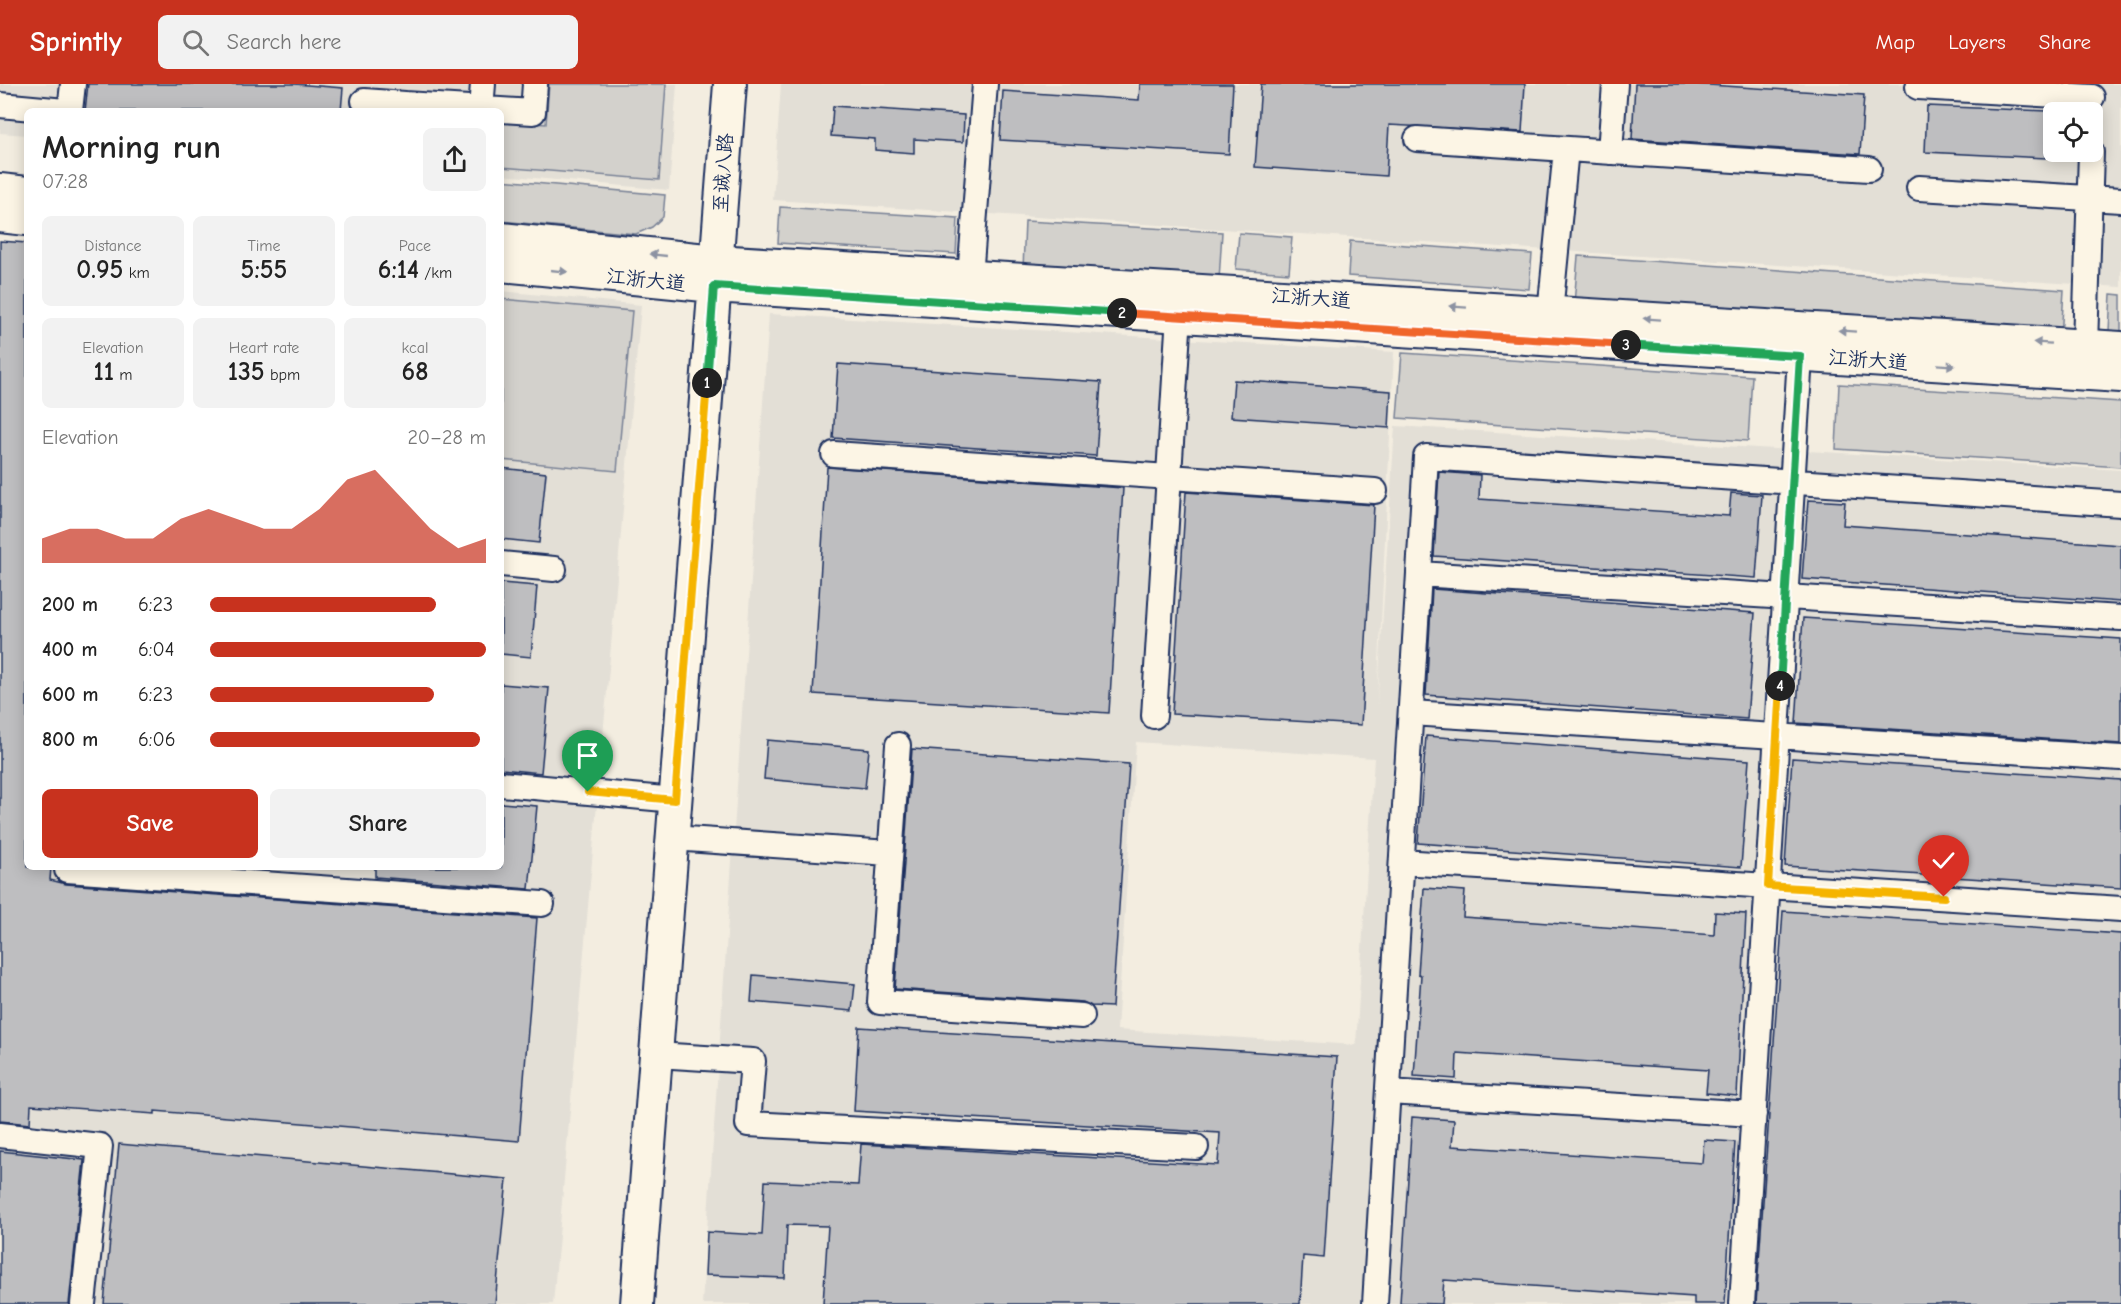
<!DOCTYPE html>
<meta charset="utf-8">
<style>
body{margin:0;font-family:"Comic Neue","LXGW WenKai TC",sans-serif;background:#f2f2f2;color:#222;height:100vh;display:flex;flex-direction:column;font-size:22px;white-space:nowrap}
*{box-sizing:border-box;margin:0}
p{font-size:20px;color:#767676}
.icon{flex:none;width:33px;height:33px;fill:none;stroke:currentColor;stroke-width:2;stroke-linecap:round;stroke-linejoin:round}
.map{position:relative;flex:1;overflow:hidden}
.panel{position:absolute;left:24px;top:24px;width:480px;height:762px;display:flex;flex-direction:column;background:#fff;border-radius:9px;box-shadow:0 3px 15px #0003}
.panel>*{flex:none}
.tools{position:absolute;left:2043px;top:18px;display:grid;gap:12px}
.tools a{display:grid;place-items:center;width:60px;height:60px;border-radius:9px;background:#fff;box-shadow:0 3px 15px #0003;font-size:30px}
.pin{position:absolute;display:grid;place-items:center;width:51px;height:51px;color:#fff;margin:-62px -26px;border-radius:50% 50% 50% 0;rotate:-45deg;box-shadow:0 0 6px #0007}
.pin .icon{rotate:45deg}
.km{position:absolute;width:30px;height:30px;margin:-15px;border-radius:50%;background:#222;color:#fff;font-size:16px;line-height:30px;text-align:center}
.round{display:grid;place-items:center;flex:none;width:63px;height:63px;border-radius:9px;background:#f2f2f2}
.overview{display:flex;align-items:center;justify-content:space-between;height:102px;padding:0 18px}
h1{font-size:33px;font-weight:700;line-height:45px}
.metrics{display:grid;grid-template-columns:repeat(3,1fr);gap:9px;height:102px;padding:6px 18px}
.metrics div{display:grid;align-content:center;border-radius:9px;background:#f2f2f2;text-align:center}
.metrics b{font-size:26px;font-weight:700}
.metrics small{font-size:16px;font-weight:400}
.metrics p{font-size:16px}
.chart{height:168px;padding:12px 18px}
.chart p{display:flex;justify-content:space-between}
.chart svg{width:100%;height:108px;margin-top:6px;fill:#c8321e;opacity:.7}
.action{display:flex;gap:12px;margin-top:auto;padding:12px 18px}
.action a{flex:1;height:69px;border-radius:9px;background:#c8321e;color:#fff;font-size:24px;font-weight:700;line-height:69px;text-align:center}
.action a+a{background:#f2f2f2;color:#222}
ul{padding:0 18px;list-style:none;font-size:20px}
li{display:grid;grid-template-columns:96px 72px 1fr;align-items:center;height:45px}
li i{height:15px;border-radius:8px;background:#c8321e}
header{display:flex;align-items:center;gap:36px;box-sizing:border-box;height:84px;padding:0 30px;background:#c8321e;color:#fff}
header strong{font-size:28px}
nav{display:flex;gap:33px;margin-inline-start:auto;font-size:21px}
.search{width:420px;height:54px;background:#f2f2f2;display:flex;align-items:center;gap:15px;box-sizing:border-box;padding:0 21px;border-radius:9px;color:#767676;font-size:22px}
.map>svg:first-child{display:block}
</style>
<header>
<strong>Sprintly</strong>
<div class="search"><svg class="icon" aria-label="search" viewBox="0 0 24 24"><circle cx="10" cy="10" r="6"/><path d="M15 15l6 6"/></svg>Search here</div>
<nav><a>Map</a><a>Layers</a><a>Share</a></nav>
</header>
<div class="map">
<svg width="2121" height="1220" viewBox="0 0 2121 1220">
<rect width="100%" height="100%" fill="#f3ede0"/>
<filter id="ink" filterUnits="userSpaceOnUse"><feTurbulence type="fractalNoise" baseFrequency=".0167" numOctaves="2"/><feDisplacementMap in="SourceGraphic" scale="12" xChannelSelector="R" yChannelSelector="G"/><feConvolveMatrix kernelMatrix="1 2 1 2 8 2 1 2 1" color-interpolation-filters="sRGB"/></filter>
<g filter="url(#ink)">
<path fill="#e3dfd6" fill-rule="evenodd" d="M0,0H677L669,106L501,91V27H27V51L0,49Z
M781,0H2121V203L773,116ZM2054,28H2092V68H2054Z
M501,207L641,221L553,1220H0V1038L30,1040L51,783H501Z
M769,230L1394,268L1377,622L1395,342L2121,386V1220H702ZM1136,658L1374,674L1356,961L1117,946Z"/>
<path fill="#d3d1cc" stroke="#778095" stroke-width="1.5" d="M549,0H666L659,96L501,83V37L546,40Z
M501,96L665,111L663,133L652,143L636,150L501,137Z
M780,123L958,134L956,170L778,159Z
M1025,137L1222,148L1219,196L1023,185Z
M1239,149L1292,153L1289,189L1236,185Z
M1350,157L1532,170L1529,205L1348,192Z
M1578,172L2064,206L2061,254L1574,220Z
M2111,210L2121,211V248L2109,247Z
M501,215L632,227L617,387L501,376Z
M1402,269L1752,292L1748,357L1397,334Z
M1839,300L2121,318V383L1836,365Z"/>
<path fill="#bebec0" stroke="#1b2f5e" stroke-width="1.5" d="M88,0H295L343,4L341,27H85Z
M1140,0H1233L1229,70L1000,56L1003,7L1139,16Z
M1261,0H1525L1522,48L1389,41L1386,92L1255,83Z
M1635,0H1693L1864,11L1860,70L1632,55Z
M833,22L964,31L963,58L914,55V69L875,66V55L831,52Z
M1927,22L2048,27L2046,74L1925,68Z
M0,157L27,159V783H51L50,796L66,800L537,834L519,1057L155,1027V1030L31,1021L30,1040L0,1037Z
M838,280L1101,298L1096,372L833,354Z
M1234,296L1391,307L1389,344L1231,333Z
M827,383L1123,404L1109,629L813,610Z
M501,384L546,389L539,459L501,455Z
M1439,388L1480,391L1479,415L1729,432L1731,409L1762,411L1756,494L1434,472Z
M1186,408L1374,421L1361,641L1172,630Z
M1808,416L1845,418L1843,441L2121,461V518L1802,495Z
M501,499L537,502L531,573L501,570Z
M1432,505L1755,529L1747,635L1426,611Z
M1803,534L2121,555V660L1796,639Z
M501,600L549,604L541,689L501,685Z
M1426,652L1749,676L1741,783L1418,759Z
M767,656L869,665L865,704L764,695Z
M912,665L1129,680L1112,923L1091,922L1083,918L895,905Z
M1792,674L2121,696V804L1785,782Z
M501,719L537,722L529,805L375,793V783H501Z
M1424,804L1465,807L1463,833L1714,851L1715,828L1746,830L1737,1012L1706,1009L1708,986L1457,969L1456,995L1414,992L1421,891L1418,890Z
M1783,827L2121,850V1220H1756Z
M753,891L855,900L852,927L751,918Z
M859,943L1337,973L1324,1174L1303,1172L1300,1220H823L828,1142L787,1141L785,1194L705,1191L707,1148L762,1151L765,1097L858,1101L861,1060L1218,1081L1220,1049L854,1027Z
M1412,1033L1454,1036L1452,1062L1702,1079L1704,1056L1735,1058L1725,1220H1694V1213L1444,1196L1442,1220L1400,1219Z
M119,1060L507,1095L495,1220H104Z
M0,1067L84,1076L69,1220H0Z"/>
<g fill="none" stroke-linecap="round" stroke-linejoin="round">
<defs>
<path id="minor" d="M1918,3L2092,13
M364,17L405,20V27
M405,20L533,28L535,0
M0,21L65,27
M481,25L483,0
M70,27L73,0
M1417,55L1869,85
M1610,68L1615,0
M1919,104L2121,116
M970,193L985,0
M1550,229L1566,65
M2085,262L2091,68
M834,370L1375,407
M501,480L554,485
M1419,490L2121,534
M1411,629L2121,674
M1154,632L1180,214
M898,661L880,918L1082,932
M501,700L675,716
M672,754L889,769
M1402,778L2121,825
M67,786L542,820
M656,971L753,977L748,1040L1196,1063
M1388,1008L1754,1030
M0,1051L100,1062L83,1220
M1375,1220L1426,373L2121,420
M1742,1220L1801,256"/>
<path id="major" d="M0,106L27,109
M0,132L27,135
M501,155L716,177L2121,264
M501,181L714,202L2121,292
M637,1220L730,0"/>
</defs>
<use href="#minor" stroke="#1b2f5e" stroke-width="28"/>
<use href="#major" stroke="#1b2f5e" stroke-width="36"/>
<use href="#minor" stroke="#fcf5e5" stroke-width="24"/>
<use href="#major" stroke="#fcf5e5" stroke-width="32"/>
</g>
<defs><path id="oneway-solid" d="M-6-.8H1V-3.2L6.5 0L1 3.2V.8H-6Z" transform="scale(1.5)"/></defs>
<g fill="#8c92a2">
<use href="#oneway-solid" transform="translate(658 171) rotate(-174)"/>
<use href="#oneway-solid" transform="translate(559 187) rotate(6)"/>
<use href="#oneway-solid" transform="translate(1458 223) rotate(-176)"/>
<use href="#oneway-solid" transform="translate(1652 235) rotate(-176)"/>
<use href="#oneway-solid" transform="translate(1847 247) rotate(-176)"/>
<use href="#oneway-solid" transform="translate(2042 259) rotate(-176)"/>
<use href="#oneway-solid" transform="translate(1946 281) rotate(4)"/>
</g>
</g>
<g fill="none" stroke-linecap="round" stroke-linejoin="round" filter="url(#ink)">
<defs>
<path id="split-1" d="M588,708L675,716L707,299"/>
<path id="split-2" d="M707,299L714,202L1122,229"/>
<path id="split-3" d="M1122,229L1626,261"/>
<path id="split-4" d="M1626,261L1800,272L1780,602"/>
<path id="split-5" d="M1780,602L1768,802L1944,813"/>
</defs>
<use href="#split-1" stroke="#fff" stroke-width="12"/>
<use href="#split-2" stroke="#fff" stroke-width="12"/>
<use href="#split-3" stroke="#fff" stroke-width="12"/>
<use href="#split-4" stroke="#fff" stroke-width="12"/>
<use href="#split-5" stroke="#fff" stroke-width="12"/>
<use href="#split-1" stroke="#f5b400" stroke-width="8"/>
<use href="#split-2" stroke="#22a559" stroke-width="8"/>
<use href="#split-3" stroke="#f0652b" stroke-width="8"/>
<use href="#split-4" stroke="#22a559" stroke-width="8"/>
<use href="#split-5" stroke="#f5b400" stroke-width="8"/>
</g>
<g text-anchor="middle" dominant-baseline="central" stroke-width="4.5" stroke-linejoin="round" paint-order="stroke">
<g font-size="20" fill="#1b2f5e" stroke="#fcf5e5">
<text transform="translate(723 89) rotate(-86)">至诚八路</text>
<text transform="translate(646 196) rotate(6)">江浙大道</text>
<text transform="translate(1311 214) rotate(4)">江浙大道</text>
<text transform="translate(1868 276) rotate(4)">江浙大道</text>
</g>
</g>
</svg>
<div class="tools">
<a><svg class="icon" aria-label="locate" viewBox="0 0 24 24"><circle cx="12" cy="12" r="6"/><path d="M12 2v4M12 18v4M2 12h4M18 12h4"/></svg></a>
</div>
<div class="pin" style="left:588px;top:708px;background:#1e9e55"><svg class="icon" aria-label="arrive" viewBox="0 0 24 24"><path d="M6 21V4h12l-3 4 3 4H6"/></svg></div>
<div class="pin" style="left:1944px;top:813px;background:#d93025"><svg class="icon" aria-label="check" viewBox="0 0 24 24"><path d="M5 12l5 5 9-10"/></svg></div>
<b class="km" style="left:707px;top:299px">1</b>
<b class="km" style="left:1122px;top:229px">2</b>
<b class="km" style="left:1626px;top:261px">3</b>
<b class="km" style="left:1780px;top:602px">4</b>
<section class="panel">
<div class="overview"><div><h1>Morning run</h1><p>07:28</p></div><a class="round"><svg class="icon" aria-label="share" viewBox="0 0 24 24"><path d="M12 15V3M7 8l5-5 5 5M5 13v7h14v-7"/></svg></a></div>
<div class="metrics">
<div><p>Distance</p><b>0.95<small> km</small></b></div>
<div><p>Time</p><b>5:55</b></div>
<div><p>Pace</p><b>6:14<small> /km</small></b></div>
</div>
<div class="metrics">
<div><p>Elevation</p><b>11<small> m</small></b></div>
<div><p>Heart rate</p><b>135<small> bpm</small></b></div>
<div><p>kcal</p><b>68</b></div>
</div>
<div class="chart"><p><span>Elevation</span>20–28 m</p>
<svg viewBox="0 0 160 44" preserveAspectRatio="none"><path d="M0 44V34L10 30L20 30L30 34L40 34L50 26L60 22L70 26L80 30L90 30L100 22L110 10L120 6L130 18L140 30L150 38L160 34V44z"/></svg>
</div>
<ul>
<li><b>200 m</b>6:23<i style="width:82%"></i></li>
<li><b>400 m</b>6:04<i style="width:100%"></i></li>
<li><b>600 m</b>6:23<i style="width:81%"></i></li>
<li><b>800 m</b>6:06<i style="width:98%"></i></li>
</ul>
<div class="action"><a>Save</a><a>Share</a></div>
</section>
</div>
